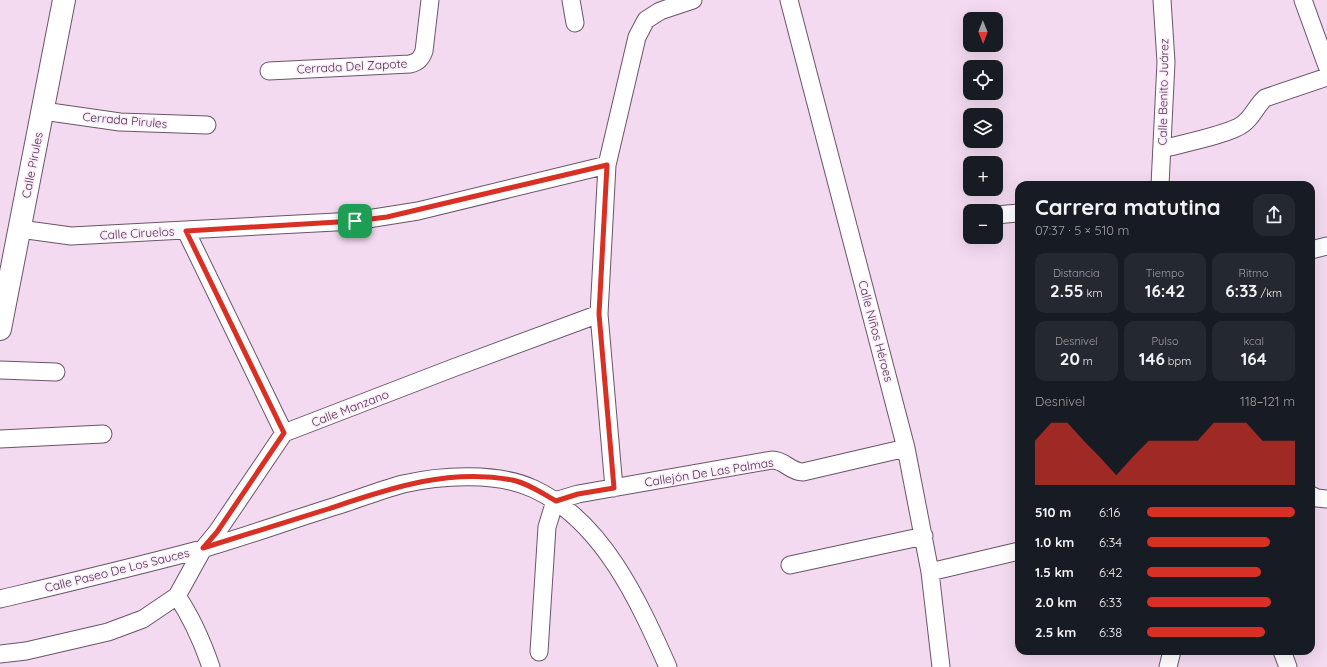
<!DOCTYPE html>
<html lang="es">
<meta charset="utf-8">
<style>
body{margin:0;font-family:Quicksand,sans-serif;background:#242831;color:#f1f3f6;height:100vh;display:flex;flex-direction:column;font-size:15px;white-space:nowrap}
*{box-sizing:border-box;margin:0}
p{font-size:13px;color:#9ea1a6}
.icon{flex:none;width:22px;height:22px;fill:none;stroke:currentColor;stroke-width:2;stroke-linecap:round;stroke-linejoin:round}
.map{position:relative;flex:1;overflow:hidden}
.panel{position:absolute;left:1015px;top:181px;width:300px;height:474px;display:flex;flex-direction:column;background:#171b24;border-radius:12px;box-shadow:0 4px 16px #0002}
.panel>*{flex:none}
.needle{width:26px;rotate:179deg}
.fabs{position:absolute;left:963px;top:12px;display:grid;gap:8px}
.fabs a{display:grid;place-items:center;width:40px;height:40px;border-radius:8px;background:#171b24;box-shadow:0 4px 16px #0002;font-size:20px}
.pin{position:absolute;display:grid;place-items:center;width:34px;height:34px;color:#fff;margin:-17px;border-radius:8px;box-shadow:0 2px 6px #0006}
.round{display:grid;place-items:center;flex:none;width:42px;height:42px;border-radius:12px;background:#242831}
.headline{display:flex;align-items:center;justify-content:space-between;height:68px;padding:0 20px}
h1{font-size:22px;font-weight:800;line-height:30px}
.figures{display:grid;grid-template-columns:repeat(3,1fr);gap:6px;height:68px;padding:4px 20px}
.figures div{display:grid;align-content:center;border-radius:10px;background:#242831;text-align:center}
.figures b{font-size:17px;font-weight:800}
.figures small{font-size:11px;font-weight:400}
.figures p{font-size:11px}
.chart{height:112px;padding:8px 20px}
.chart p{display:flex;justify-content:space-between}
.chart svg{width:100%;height:72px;margin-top:4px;fill:#d93025;opacity:.7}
ul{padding:0 20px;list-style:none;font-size:13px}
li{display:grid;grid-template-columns:64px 48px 1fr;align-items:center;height:30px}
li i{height:10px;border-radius:5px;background:#d93025}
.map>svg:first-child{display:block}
</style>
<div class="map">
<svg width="1327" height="667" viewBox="0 0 1327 667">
<rect width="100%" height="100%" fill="#f4daf1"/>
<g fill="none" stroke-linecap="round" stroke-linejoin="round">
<defs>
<path id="minor" d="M571,0L575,23
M789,0L906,448L930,572L941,667
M1303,0L1327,66
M269,71L410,64C418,62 421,59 424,51L430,0
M43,111L120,122L207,125
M1162,149C1180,144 1231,134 1243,124C1253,117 1256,106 1265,98L1327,77
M1160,185L1166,62L1162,0
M996,215L1019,213
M20,229L71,236L355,221L418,211L607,165
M186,231L284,433
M1311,250L1327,246
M0,370L56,372
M0,439L103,434
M614,488L599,314L607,165L637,37L646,20L660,11L693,0
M1311,495L1317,498L1327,499
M555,501L578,494L772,460C785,460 790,472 803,472L906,448
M790,565L924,536
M930,572L1019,551
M177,596C192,618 202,641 211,667
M0,599C67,583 135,567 202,549C247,536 291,520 336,506C358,499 381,490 403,484C442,475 498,472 534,489C603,521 639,602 668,667
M1282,651L1288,667
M539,652L547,527L555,501
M0,654L26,651L108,632L143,619L177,596L203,549L217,532L284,433L453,368L599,314
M1168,667L1172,651"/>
<path id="tertiary" d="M0,329L64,0"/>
</defs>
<use href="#minor" stroke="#6a5468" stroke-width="19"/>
<use href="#tertiary" stroke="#6a5468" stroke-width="24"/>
<use href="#minor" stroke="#fff" stroke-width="17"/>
<use href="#tertiary" stroke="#fff" stroke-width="22"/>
</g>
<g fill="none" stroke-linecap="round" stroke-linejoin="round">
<defs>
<path id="route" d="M607,165L599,314L614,488L578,494L556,501C542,493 527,483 512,480C447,468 388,489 328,509C286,522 244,535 203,548L217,532L284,433L186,231L355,221L387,217Z"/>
</defs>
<use href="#route" stroke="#fff" stroke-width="8"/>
<use href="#route" stroke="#d93025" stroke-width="5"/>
</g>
<g text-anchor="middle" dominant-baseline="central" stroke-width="3" stroke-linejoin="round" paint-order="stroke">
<g font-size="12" fill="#3f353e" stroke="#fee9fc">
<text transform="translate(352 66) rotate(-3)">Cerrada Del Zapote</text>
<text transform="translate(1163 92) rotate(-89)">Calle Benito Juárez</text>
<text transform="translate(125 120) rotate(5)">Cerrada Pirules</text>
<text transform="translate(32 165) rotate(-79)">Calle Pirules</text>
<text transform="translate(137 233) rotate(-3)">Calle Ciruelos</text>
<text transform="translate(876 331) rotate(75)">Calle Niños Héroes</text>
<text transform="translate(350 408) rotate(-21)">Calle Manzano</text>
<text transform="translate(709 472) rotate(-9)">Callejón De Las Palmas</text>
<text transform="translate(117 570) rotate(-14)">Calle Paseo De Los Sauces</text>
</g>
</g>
</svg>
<div class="fabs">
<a><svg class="needle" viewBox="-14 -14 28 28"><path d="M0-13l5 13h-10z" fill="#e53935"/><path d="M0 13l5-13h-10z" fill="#9ea1a6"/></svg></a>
<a><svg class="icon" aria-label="locate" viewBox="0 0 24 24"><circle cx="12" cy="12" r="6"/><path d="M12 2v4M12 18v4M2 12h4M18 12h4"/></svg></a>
<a><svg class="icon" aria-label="layers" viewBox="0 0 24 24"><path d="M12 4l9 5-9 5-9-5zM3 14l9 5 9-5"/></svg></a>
<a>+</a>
<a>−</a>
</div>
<div class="pin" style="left:355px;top:221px;background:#1e9e55"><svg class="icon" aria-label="arrive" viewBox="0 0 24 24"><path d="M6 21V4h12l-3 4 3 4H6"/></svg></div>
<section class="panel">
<div class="headline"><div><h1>Carrera matutina</h1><p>07:37 · 5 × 510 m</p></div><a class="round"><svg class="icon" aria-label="share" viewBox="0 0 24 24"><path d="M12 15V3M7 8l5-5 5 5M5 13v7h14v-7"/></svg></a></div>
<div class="figures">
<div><p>Distancia</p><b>2.55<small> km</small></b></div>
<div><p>Tiempo</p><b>16:42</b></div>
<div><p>Ritmo</p><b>6:33<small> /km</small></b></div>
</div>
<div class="figures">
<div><p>Desnivel</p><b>20<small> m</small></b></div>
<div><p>Pulso</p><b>146<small> bpm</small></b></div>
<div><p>kcal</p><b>164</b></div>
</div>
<div class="chart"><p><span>Desnivel</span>118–121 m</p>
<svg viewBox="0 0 160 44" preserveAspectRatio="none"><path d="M0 44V17L10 6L20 6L30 17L40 27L50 38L60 27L70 17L80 17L90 17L100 17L110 6L120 6L130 6L140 17L150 17L160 17V44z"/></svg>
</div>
<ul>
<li><b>510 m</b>6:16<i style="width:100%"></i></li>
<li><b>1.0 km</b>6:34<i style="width:83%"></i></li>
<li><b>1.5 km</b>6:42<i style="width:77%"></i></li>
<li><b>2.0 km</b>6:33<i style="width:84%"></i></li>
<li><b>2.5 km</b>6:38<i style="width:80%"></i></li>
</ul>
</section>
</div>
